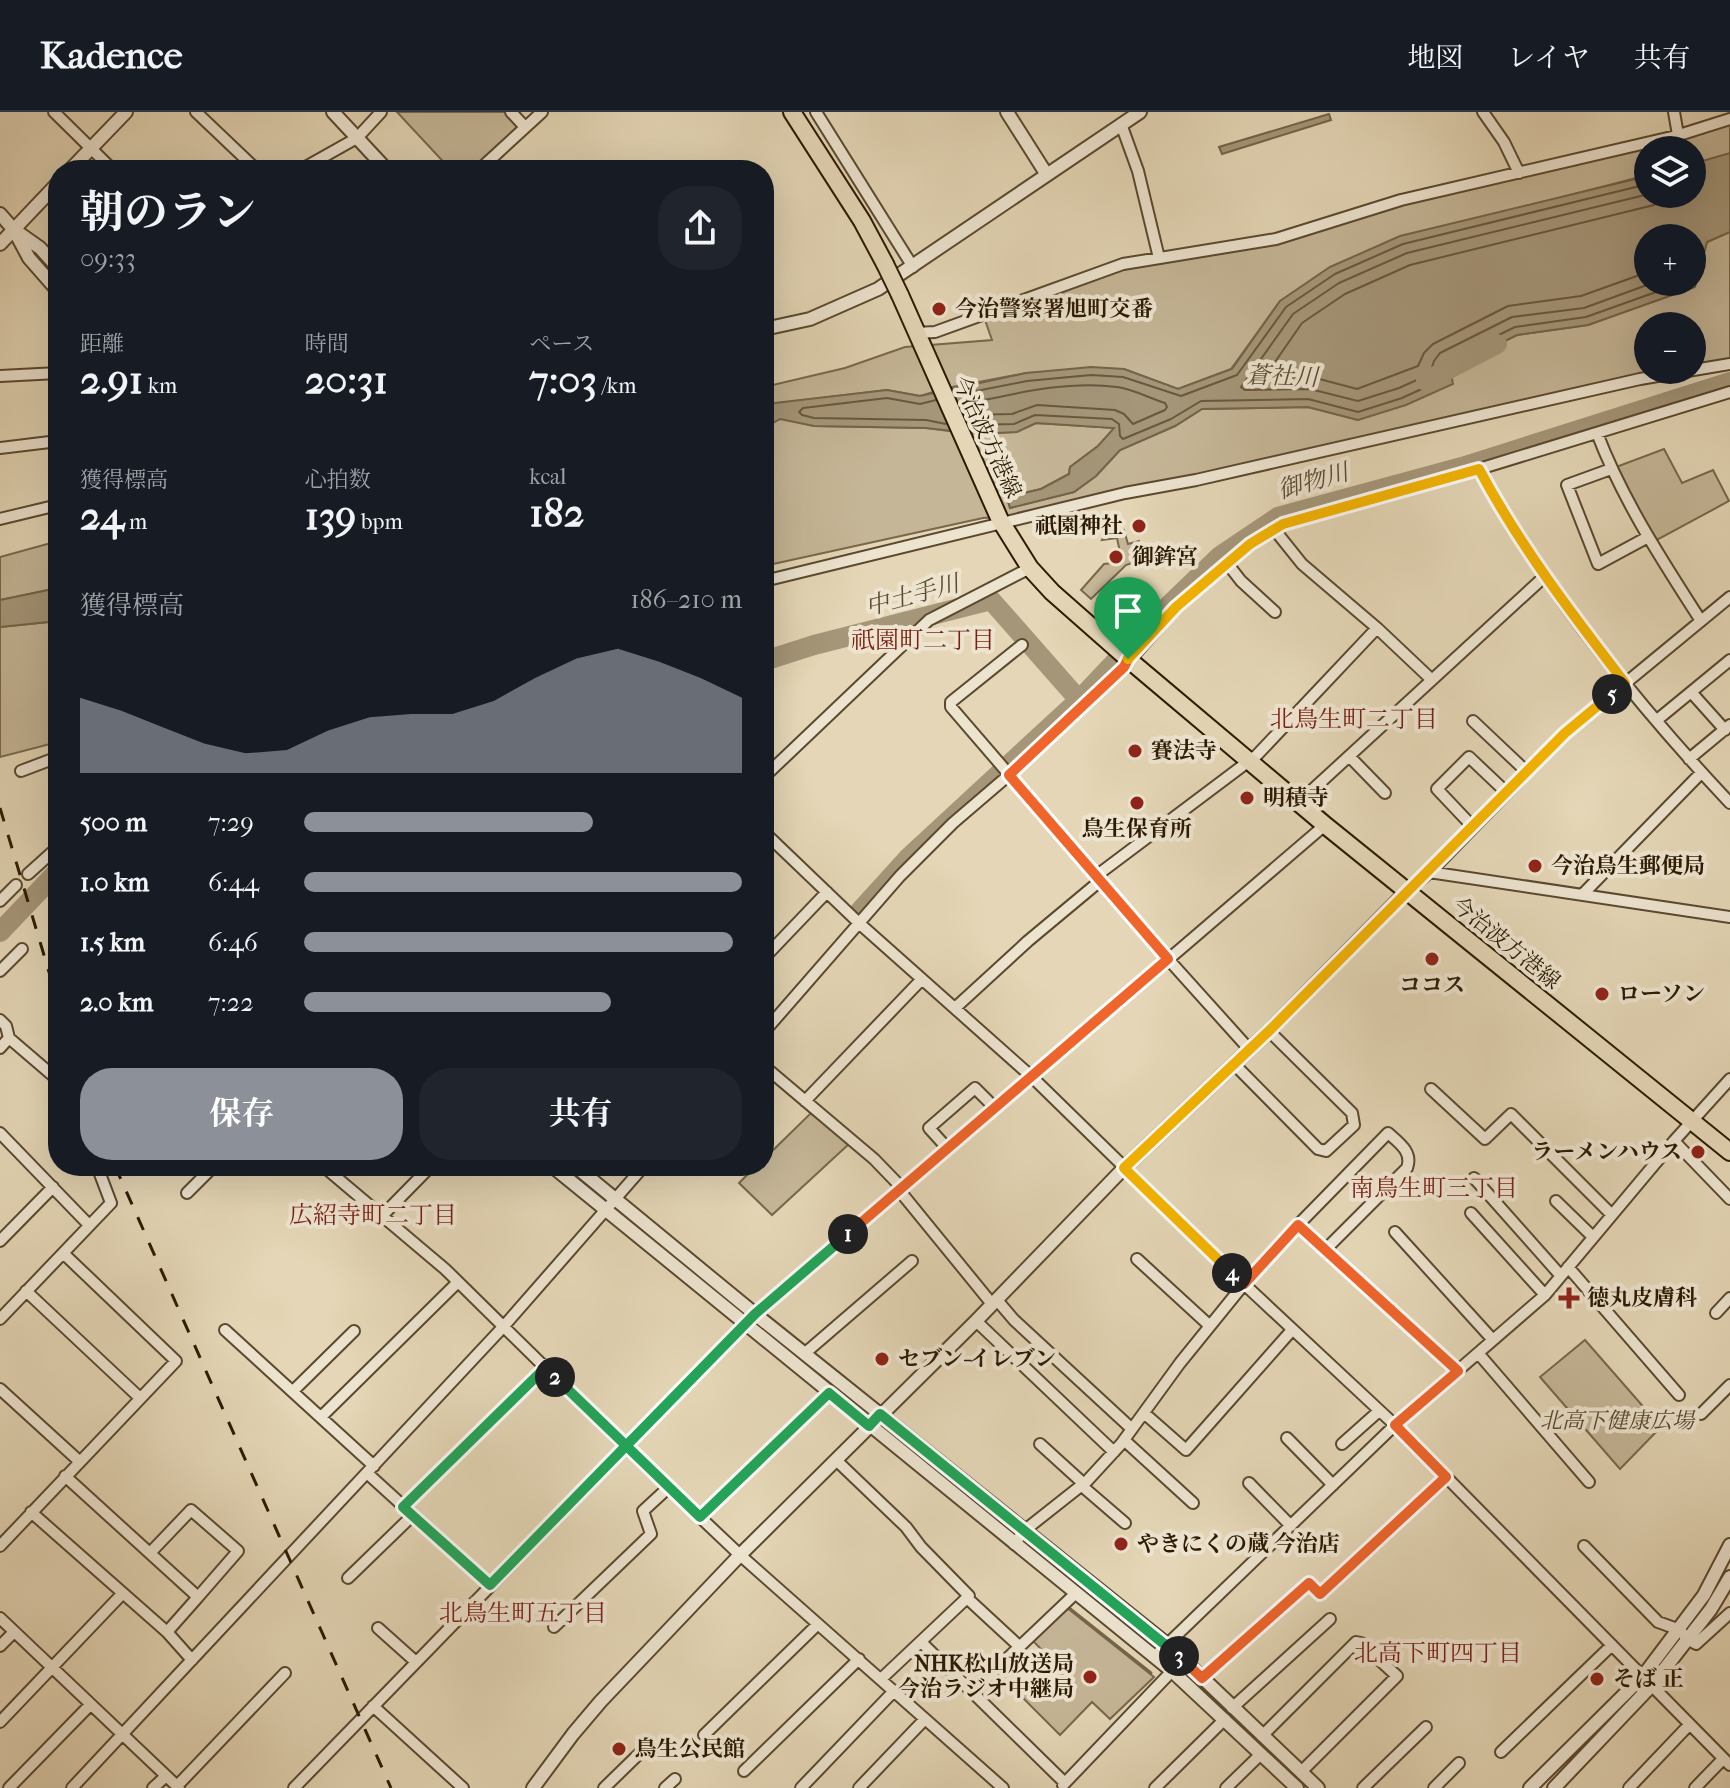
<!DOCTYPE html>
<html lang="ja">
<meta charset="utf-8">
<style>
body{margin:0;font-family:"IM FELL French Canon","Noto Serif JP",serif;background:#20242c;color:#f1f3f6;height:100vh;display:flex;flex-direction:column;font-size:30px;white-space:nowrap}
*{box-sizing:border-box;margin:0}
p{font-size:26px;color:#9ea1a6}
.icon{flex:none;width:44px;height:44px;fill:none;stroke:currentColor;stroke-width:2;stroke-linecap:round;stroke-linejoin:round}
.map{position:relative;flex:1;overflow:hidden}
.details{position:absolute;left:48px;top:48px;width:726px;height:1016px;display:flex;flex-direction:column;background:#171b24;border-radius:32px;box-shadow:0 8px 32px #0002}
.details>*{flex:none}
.controls{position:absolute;left:1634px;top:24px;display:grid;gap:16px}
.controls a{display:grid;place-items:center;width:72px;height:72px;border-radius:50%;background:#171b24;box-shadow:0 8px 32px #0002;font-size:40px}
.pin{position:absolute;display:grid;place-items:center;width:68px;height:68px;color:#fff;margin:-82px -34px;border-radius:50% 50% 50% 0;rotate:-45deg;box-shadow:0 0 8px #0007}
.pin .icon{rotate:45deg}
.km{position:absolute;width:40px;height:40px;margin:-20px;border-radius:50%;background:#222;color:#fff;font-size:22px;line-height:40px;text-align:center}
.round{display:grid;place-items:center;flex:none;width:84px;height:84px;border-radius:32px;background:#20242c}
.headline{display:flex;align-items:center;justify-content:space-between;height:136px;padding:0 32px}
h1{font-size:44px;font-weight:700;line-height:60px}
.figures{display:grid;grid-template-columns:repeat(3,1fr);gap:12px;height:136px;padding:8px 32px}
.figures div{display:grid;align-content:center}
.figures b{font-size:40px;font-weight:700}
.figures small{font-size:22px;font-weight:400}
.figures p{font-size:22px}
.chart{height:224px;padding:16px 32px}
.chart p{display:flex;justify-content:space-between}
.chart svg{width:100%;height:144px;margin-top:8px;fill:#8c9099;opacity:.7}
.primary-button{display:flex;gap:16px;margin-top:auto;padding:16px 32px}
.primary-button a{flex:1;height:92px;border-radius:32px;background:#8c9099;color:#fff;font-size:32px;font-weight:700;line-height:92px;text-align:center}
.primary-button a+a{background:#20242c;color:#f1f3f6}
ul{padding:0 32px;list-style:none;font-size:26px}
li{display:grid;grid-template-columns:128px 96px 1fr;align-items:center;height:60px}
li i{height:20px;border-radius:10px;background:#8c9099}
header{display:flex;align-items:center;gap:48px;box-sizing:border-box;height:112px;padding:0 40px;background:#171b24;border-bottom:2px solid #363941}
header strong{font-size:38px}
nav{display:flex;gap:44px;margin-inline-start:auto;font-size:28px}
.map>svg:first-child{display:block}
</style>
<header>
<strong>Kadence</strong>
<nav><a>地図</a><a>レイヤ</a><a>共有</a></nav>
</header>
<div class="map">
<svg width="1730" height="1676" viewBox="0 0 1730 1676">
<rect width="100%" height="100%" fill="#e4d6b6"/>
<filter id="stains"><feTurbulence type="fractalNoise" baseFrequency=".0025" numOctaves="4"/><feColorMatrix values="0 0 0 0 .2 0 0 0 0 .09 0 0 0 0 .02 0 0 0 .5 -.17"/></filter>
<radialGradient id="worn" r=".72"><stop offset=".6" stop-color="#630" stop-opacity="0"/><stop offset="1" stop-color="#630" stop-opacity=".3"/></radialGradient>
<path fill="#c5b697" stroke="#78684c" stroke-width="2" d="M397,0H508L522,15L475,58H451Z
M1730,13V42L1692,53V38H1648V63L1442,116L1280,189L1231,257L1178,277L1124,257L1026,261L947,276L920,284L887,278L764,293V275L845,256L905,235L992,228L984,205L1121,158L1267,134L1402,93L1641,37Z
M1730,120V247L1692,255V214H1648V258H1664L1013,404L983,406L764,454V316L780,306L814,314L926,316L965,321L1016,320L1036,311L1115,316L1098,334L1070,355L1069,362L1041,377L1007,385L1010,396L1074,380L1096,364L1120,338L1175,314L1202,297L1308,295L1358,308L1452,272L1450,256L1517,223L1588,213L1694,175L1707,130Z
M1664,337L1682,371L1713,358L1729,389L1655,429L1616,355Z
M1124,418L1128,432L1139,429L1140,448L1126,453L1091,487L1081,478L1104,452L1122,450L1117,426L1102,428L1104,424Z
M58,429V476L0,488V445Z
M58,509V630L0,645V515Z
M812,1000L850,1031L772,1103L739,1071L756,1054H764V1047Z
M1585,1228L1661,1315L1620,1357L1540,1265Z
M1066,1495L1154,1565L1110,1607L1092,1590L1060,1623L1020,1583L1053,1549L1032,1528Z"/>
<path fill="#a59679" stroke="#756449" stroke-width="2" fill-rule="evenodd" d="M1329,2L1331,8L1222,42L1219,35Z
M1730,41V120L1707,130L1695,175L1588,213L1517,223L1450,256L1453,272L1406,293L1358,308L1308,295L1202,297L1175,314L1120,338L1096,364L1074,380L1010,396L1007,385L1041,377L1069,362L1070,355L1098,334L1114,316L1036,311L1017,320L980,322L926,316L814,314L780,307L764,316V293L766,292L887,278L920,284L1026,261L1091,255L1124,257L1178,277L1232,257L1280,189L1330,155L1400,124L1648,64V82H1692V52ZM1648,126H1692V170H1648Z
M58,476V509L0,515V488Z"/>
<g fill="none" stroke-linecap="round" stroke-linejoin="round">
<path stroke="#68583e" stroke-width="2" d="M1649,82L1407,141L1339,171L1293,202L1241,275L1245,278L1310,277L1358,289L1399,276L1430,262L1434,249L1440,241L1512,205L1584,196L1655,170
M1648,160L1581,184L1508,194L1433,232L1424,241L1418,254L1357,277L1312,265L1270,266L1266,263L1302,211L1345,182L1410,153L1654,93L1671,82
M956,283L1027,269L1091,263L1123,265L1181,284L1237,263L1286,195L1335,162L1403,132L1648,72
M936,288L920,292L887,286L803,296L799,300L802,303L814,306L926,308L946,312
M960,293C1010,283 1065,268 1117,275C1133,277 1149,286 1165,291L1167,295L1165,298L1133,312L1124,302L1115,298L1037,293L1012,302L964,303
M969,313L1014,312L1035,303L1112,307L1119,312L1120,324L1123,327L1171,307L1201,289L1308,287L1358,300L1402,286L1441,268L1442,255L1446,249L1515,215L1586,205L1684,170"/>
<path stroke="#756449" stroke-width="3" d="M1069,1496L1151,1561"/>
<path stroke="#a59679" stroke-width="20" d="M1426,269L1497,232
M764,549L814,533L991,488L1079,588
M860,799L909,745L1079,588L1164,498L1220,444L1278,405L1462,355L1730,270
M0,820L58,759"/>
<defs>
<path id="minor" d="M54,0L113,58
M196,0L257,58
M511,0L525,15
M816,0L913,155
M1483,0L1504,30L1519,61
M1674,0L1678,23
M1121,12L1138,59L1159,146
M300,58L357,26L381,0
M479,58L542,0
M916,221L935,220L1123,152L1276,127L1401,88L1676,24L1730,7
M0,264L58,261
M1597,321C1623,389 1662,448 1701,509
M0,336L58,329
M1479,357C1545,479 1635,590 1730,691
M1611,357L1567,373L1598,452L1648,425
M0,407L58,393
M1274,417L1302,452L1377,516L1432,568
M1227,451L1241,469L1275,500
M764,469L1125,381L1196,368L1640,267L1730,252
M1022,533L951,590V595L1168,847L1249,937
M1691,580L1725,618
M1657,608L1730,548
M1473,609L1527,660
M1349,644L1385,681
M1689,647L1730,613
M21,659L58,645
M764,665L929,508L1030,456
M1298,691L1544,465
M1473,715L1437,677L1469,645L1507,681
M764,720L860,812L1032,965L1244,1172L1395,1313L1730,1653
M1429,760L1730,805
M28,762L58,735
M1096,764L1257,643L1377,516
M1407,779L1431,759L1565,621L1730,485
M1582,783L1701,661
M0,789L16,773
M764,846L827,780
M0,859L22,837
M955,896L1028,829L1100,769
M0,908L6,914L9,926
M764,920L900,764L953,711L1009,663L1124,555L1176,495L1250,432L1283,412L1479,357L1730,280
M0,936L9,926L58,968
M1234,952L1318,1037L1326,1039L1354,1013L1352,1001L1269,919
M764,954L874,1047L902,1076
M1431,977L1485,1027L1511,1002L1612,1103
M805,989L922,867
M0,1021L89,1113
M1674,1029L1730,1087
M948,1037L929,1016L975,976L995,996
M323,1054L445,1157L625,1334L740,1443L1003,1676
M143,1057L146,1054
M1474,1066L1561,1164
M899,1078L992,1192
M187,1081L214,1054
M1556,1089L1593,1125
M1471,1101L1545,1183
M381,1105L431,1054
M1298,1113L1388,1021C1399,1031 1413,1040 1407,1056L1326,1137
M1395,1120L1493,1228
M0,1129L53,1075
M1137,1147L1210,1214
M1568,1155L1679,1283
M26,1179L140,1286
M997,1188L1014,1208L1132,1317
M1716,1201L1730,1186
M0,1207L111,1091L97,1054
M976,1209L1114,1340
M225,1218L374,1354
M1478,1241L1589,1370
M804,1242L912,1149
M0,1277L79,1349
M293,1279L354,1219
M1144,1301L1186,1338L1292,1218
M1701,1302L1730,1273
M321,1305L458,1170
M1287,1326L1333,1373
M1124,1328L1193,1391
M1040,1332L1084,1372
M1342,1332L1379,1299
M836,1348L906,1415L921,1435L969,1484L881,1567
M367,1361L490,1473
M1249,1371L1291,1414
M1082,1374L1125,1411
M403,1395L546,1255
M31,1400L167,1520L198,1485L65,1364
M700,1405L829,1281
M1014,1432L1025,1418L1087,1369L1121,1332L1180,1251L1244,1172L1298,1113L1458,1259
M0,1434L176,1249L63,1141
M1584,1434L1658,1510L1680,1518L1687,1527L1696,1532L1730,1501
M150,1441L191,1398L238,1439L198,1485
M348,1466L413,1403
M967,1486L1020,1535
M0,1506L179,1676
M554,1515L651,1422L643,1399L669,1375
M378,1516L416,1550
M167,1520L192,1548
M921,1530L1065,1671
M0,1534L14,1520
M1154,1545L1395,1313L1545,1183L1674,1029L1730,967
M1202,1566L1309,1471L1320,1482L1446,1365
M973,1579L1076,1481
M373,1594L463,1676
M1232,1596L1330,1507
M0,1610L123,1481
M704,1623L818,1512
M1262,1624L1356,1530L1361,1531L1397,1564L1301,1660
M1501,1640L1612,1533
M744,1659L859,1547
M1063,1673L1172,1559
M177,1674L285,1561
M9,1676L90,1593
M72,1676L504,1214L644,1054
M153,1676L166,1664
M294,1676L755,1202L1325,713
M604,1676L642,1639
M665,1676L675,1667
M801,1676L894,1579
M859,1676L925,1607
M1155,1676L1225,1607
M1226,1676L1261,1642
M1363,1676L1426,1615
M1434,1676L1459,1651
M1629,1676L1689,1613
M1695,1676L1723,1647"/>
<path id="tertiary" d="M333,0L387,58
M1007,0L1047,63
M70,58L126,0
M0,102L14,118L29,146L58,179
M16,119L40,136L58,156
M0,132L58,71
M764,217L810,207L878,177L1140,0
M552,1054L1172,1559L1297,1676
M575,1054L755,1202L1168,1533L1318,1676
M533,1676L573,1622L601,1589L740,1443L976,1209L1124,1056L1269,919L1407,779
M1530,1676L1643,1564L1704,1483L1730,1433
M1554,1676L1652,1573L1711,1497L1730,1465"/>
<path id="primary" d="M792,0L862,109L885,152
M900,183L1000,408L1030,456L1052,480L1128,547L1325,713L1730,1040"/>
</defs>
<use href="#minor" stroke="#5a492f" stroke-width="14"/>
<use href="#tertiary" stroke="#5a492f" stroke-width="16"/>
<use href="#primary" stroke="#2c1a02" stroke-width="20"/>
<use href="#minor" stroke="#ede4d0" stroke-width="10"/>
<use href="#tertiary" stroke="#ede4d0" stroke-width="12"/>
<use href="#primary" stroke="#e4d6b6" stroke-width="16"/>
<path stroke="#2c1a02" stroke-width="3" stroke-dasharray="14 14" stroke-linecap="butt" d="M0,696L58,890
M115,1054L391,1676"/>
<defs>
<path id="primary-bridge" d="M885,152L900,183"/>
</defs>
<use href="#primary-bridge" stroke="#2c1a02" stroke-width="20" stroke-linecap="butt"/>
<use href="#primary-bridge" stroke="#e4d6b6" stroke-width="16"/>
</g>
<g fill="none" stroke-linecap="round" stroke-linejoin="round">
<defs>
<path id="split-1" d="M848,1122L1168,847L1009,663L1124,555L1128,547"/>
<path id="split-2" d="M555,1265L546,1255L403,1395L490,1473L755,1202L848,1122"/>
<path id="split-3" d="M555,1265L700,1405L829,1281L869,1314L880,1302L1179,1544"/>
<path id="split-4" d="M1179,1544L1202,1566L1309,1471L1320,1482L1446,1365L1395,1313L1458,1259L1298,1113L1244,1172L1232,1161"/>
<path id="split-5" d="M1232,1161L1124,1056L1269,919L1565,621L1612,582"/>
<path id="split-6" d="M1128,547L1176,495L1250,432L1283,412L1479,357C1520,434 1572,502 1625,571L1612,582"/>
</defs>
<use href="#split-1" stroke="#fff" stroke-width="16"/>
<use href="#split-2" stroke="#fff" stroke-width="16"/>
<use href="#split-3" stroke="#fff" stroke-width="16"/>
<use href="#split-4" stroke="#fff" stroke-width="16"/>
<use href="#split-5" stroke="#fff" stroke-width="16"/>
<use href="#split-6" stroke="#fff" stroke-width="16"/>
<use href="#split-1" stroke="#f0652b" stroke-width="10"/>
<use href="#split-2" stroke="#22a559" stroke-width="10"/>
<use href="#split-3" stroke="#22a559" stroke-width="10"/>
<use href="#split-4" stroke="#f0652b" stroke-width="10"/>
<use href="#split-5" stroke="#f5b400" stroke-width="10"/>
<use href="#split-6" stroke="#f5b400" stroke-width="10"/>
</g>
<g fill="#8f2418" stroke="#ede4d0" stroke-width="3">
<circle cx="939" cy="197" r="8"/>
<circle cx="1139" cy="414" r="8"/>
<circle cx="1116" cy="445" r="8"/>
<circle cx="1135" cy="639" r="8"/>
<circle cx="1247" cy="686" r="8"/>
<circle cx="1137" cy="691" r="8"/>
<circle cx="1535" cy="754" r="8"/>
<circle cx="1432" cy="847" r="8"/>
<circle cx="1602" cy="882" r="8"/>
<circle cx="1698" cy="1040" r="8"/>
<path d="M1565 1174h8v8h8v8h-8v8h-8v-8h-8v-8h8z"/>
<circle cx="882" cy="1247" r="8"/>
<circle cx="1121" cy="1432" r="8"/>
<circle cx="1090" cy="1565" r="8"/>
<circle cx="1597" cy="1567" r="8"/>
<circle cx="619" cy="1637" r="8"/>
</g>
<g text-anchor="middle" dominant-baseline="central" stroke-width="8" stroke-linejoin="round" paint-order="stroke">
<g font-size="22" font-weight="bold" fill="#2c1a02" stroke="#ede4d0" text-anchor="start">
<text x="955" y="197">今治警察署旭町交番</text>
<text x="1123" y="414" text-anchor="end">祇園神社</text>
<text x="1132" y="445">御鉾宮</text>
<text x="1151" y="639">賽法寺</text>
<text x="1263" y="686">明積寺</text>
<text x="1137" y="717" text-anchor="middle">鳥生保育所</text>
<text x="1551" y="754">今治鳥生郵便局</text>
<text x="1432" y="873" text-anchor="middle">ココス</text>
<text x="1618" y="882">ローソン</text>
<text x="1682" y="1040" text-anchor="end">ラーメンハウス</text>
<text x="1587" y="1186">徳丸皮膚科</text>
<text x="898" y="1247">セブン-イレブン</text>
<text x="1137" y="1432">やきにくの蔵 今治店</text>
<text x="1074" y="1552" text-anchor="end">NHK松山放送局<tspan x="1074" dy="25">今治ラジオ中継局</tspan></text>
<text x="1613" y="1567">そば 正</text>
<text x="635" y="1637">鳥生公民館</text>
</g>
<g font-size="22" fill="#2c1a02" stroke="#ede4d0">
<text transform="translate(987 325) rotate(65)">今治波方港線</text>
<text transform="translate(1506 831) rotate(39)">今治波方港線</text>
</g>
<g font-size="22" font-style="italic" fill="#5a492f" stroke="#ede4d0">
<text x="1617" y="1309">北高下健康広場</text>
</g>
<g font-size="24" font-style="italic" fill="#5c4c32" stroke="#ede4d0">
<text transform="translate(1282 264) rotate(2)">蒼社川</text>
<text transform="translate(1313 369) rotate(-16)">御物川</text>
<text transform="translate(912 483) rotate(-15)">中土手川</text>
</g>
<g font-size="24" fill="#7a1f14" stroke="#ede4d0">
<text x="923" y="528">祇園町二丁目</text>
<text x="1354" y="607">北鳥生町二丁目</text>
<text x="1434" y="1076">南鳥生町三丁目</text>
<text x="373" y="1103">広紹寺町二丁目</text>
<text x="523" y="1501">北鳥生町五丁目</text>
<text x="1438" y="1541">北高下町四丁目</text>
</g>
</g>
<rect width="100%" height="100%" filter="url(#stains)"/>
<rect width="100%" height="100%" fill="url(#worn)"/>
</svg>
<div class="controls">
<a><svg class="icon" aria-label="layers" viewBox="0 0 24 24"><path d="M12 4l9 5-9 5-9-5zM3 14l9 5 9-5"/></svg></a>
<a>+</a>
<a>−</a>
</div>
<div class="pin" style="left:1128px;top:547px;background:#1e9e55"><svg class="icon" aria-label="arrive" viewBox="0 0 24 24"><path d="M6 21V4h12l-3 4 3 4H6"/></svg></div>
<b class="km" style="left:848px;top:1122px">1</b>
<b class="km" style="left:555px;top:1265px">2</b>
<b class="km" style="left:1179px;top:1544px">3</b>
<b class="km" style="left:1232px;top:1161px">4</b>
<b class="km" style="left:1612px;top:582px">5</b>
<section class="details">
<div class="headline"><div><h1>朝のラン</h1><p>09:33</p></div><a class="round"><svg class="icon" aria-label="share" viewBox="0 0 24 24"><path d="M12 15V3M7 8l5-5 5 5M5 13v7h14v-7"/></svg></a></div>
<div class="figures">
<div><p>距離</p><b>2.91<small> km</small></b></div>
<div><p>時間</p><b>20:31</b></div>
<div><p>ペース</p><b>7:03<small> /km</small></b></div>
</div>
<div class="figures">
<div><p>獲得標高</p><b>24<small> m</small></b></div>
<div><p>心拍数</p><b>139<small> bpm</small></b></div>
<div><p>kcal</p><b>182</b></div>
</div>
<div class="chart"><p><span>獲得標高</span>186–210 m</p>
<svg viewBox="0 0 160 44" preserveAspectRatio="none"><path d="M0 44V21L10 25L20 30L30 35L40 38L50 37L60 31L70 27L80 26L90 26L100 22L110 15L120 9L130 6L140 10L150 15L160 21V44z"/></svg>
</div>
<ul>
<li><b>500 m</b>7:29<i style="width:66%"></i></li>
<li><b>1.0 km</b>6:44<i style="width:100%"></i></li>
<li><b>1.5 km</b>6:46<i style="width:98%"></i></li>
<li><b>2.0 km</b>7:22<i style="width:70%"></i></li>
</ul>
<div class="primary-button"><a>保存</a><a>共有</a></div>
</section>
</div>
